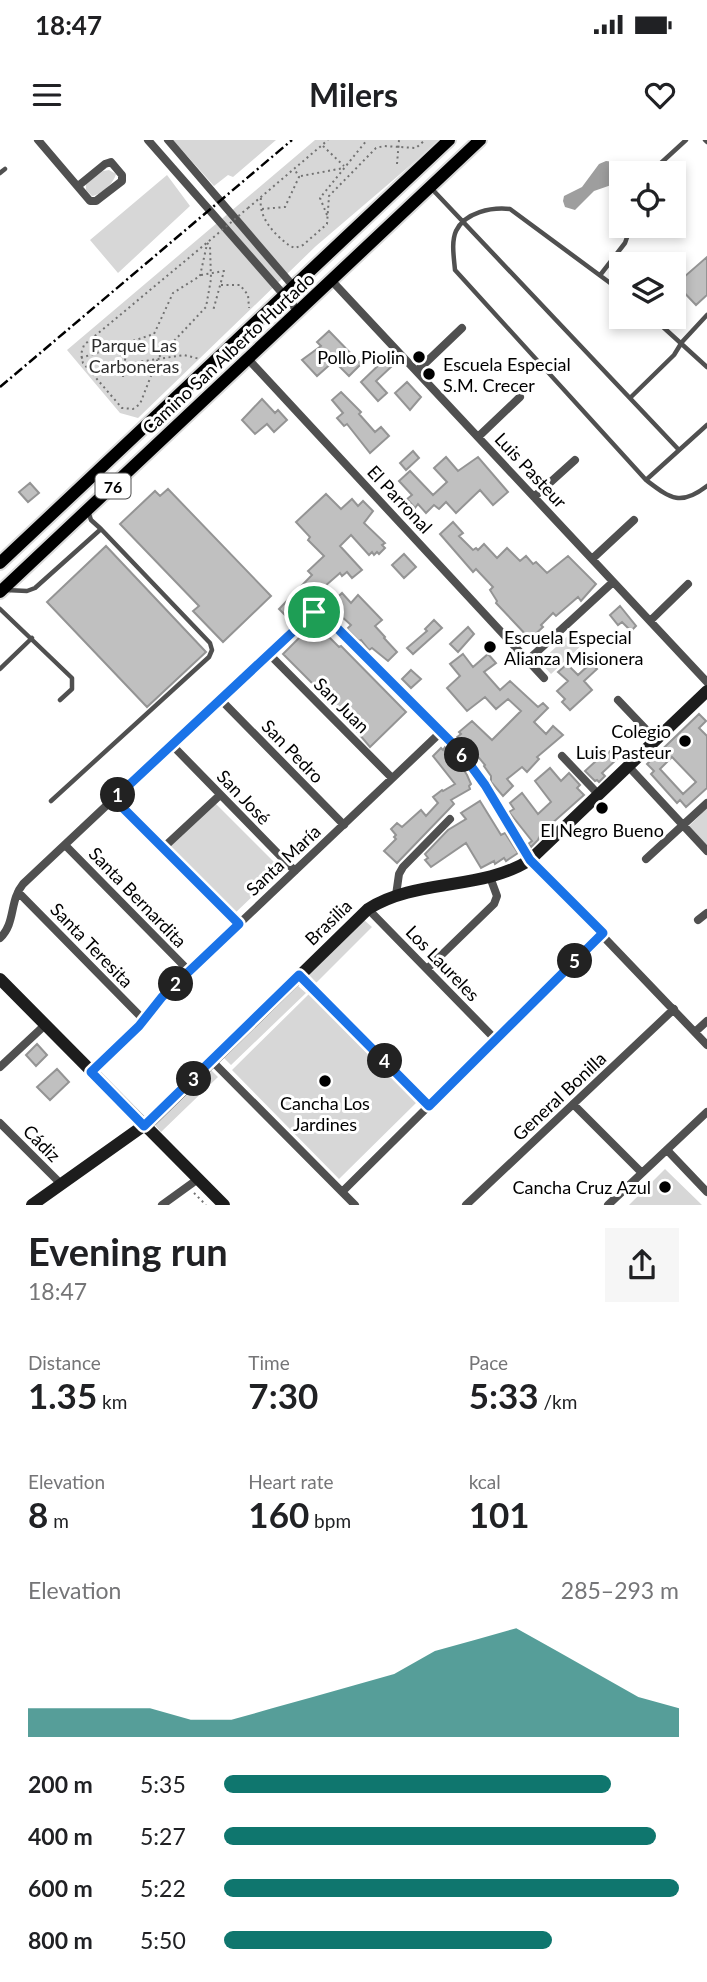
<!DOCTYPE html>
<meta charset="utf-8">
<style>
body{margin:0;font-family:Lato,sans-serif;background:#f6f6f6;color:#202124;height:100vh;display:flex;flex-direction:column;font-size:26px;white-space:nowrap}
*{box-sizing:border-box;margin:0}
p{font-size:23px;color:#757577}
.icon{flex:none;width:38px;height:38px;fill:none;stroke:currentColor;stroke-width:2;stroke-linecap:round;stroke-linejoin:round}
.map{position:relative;height:1065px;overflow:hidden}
.details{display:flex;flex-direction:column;background:#fff;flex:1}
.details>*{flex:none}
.buttons{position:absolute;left:609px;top:21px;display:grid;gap:14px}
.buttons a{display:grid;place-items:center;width:77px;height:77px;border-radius:0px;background:#fff;box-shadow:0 4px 10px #0003;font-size:35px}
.pin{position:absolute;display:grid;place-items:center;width:60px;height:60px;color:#fff;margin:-30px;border:4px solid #fff;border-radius:50%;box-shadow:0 2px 7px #0007}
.km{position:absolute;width:35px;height:35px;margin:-18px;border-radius:50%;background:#222;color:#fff;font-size:19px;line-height:35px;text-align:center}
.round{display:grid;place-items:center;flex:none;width:74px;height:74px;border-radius:0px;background:#f6f6f6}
.headline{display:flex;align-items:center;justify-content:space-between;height:119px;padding:0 28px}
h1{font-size:38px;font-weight:700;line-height:52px}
.metrics{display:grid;grid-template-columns:repeat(3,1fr);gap:10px;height:119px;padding:7px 28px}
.metrics div{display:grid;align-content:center}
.metrics b{font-size:35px;font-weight:700}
.metrics small{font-size:19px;font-weight:400}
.metrics p{font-size:19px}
.chart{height:196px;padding:14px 28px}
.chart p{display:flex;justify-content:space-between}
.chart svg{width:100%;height:126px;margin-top:7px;fill:#0f766e;opacity:.7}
ul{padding:0 28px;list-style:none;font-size:23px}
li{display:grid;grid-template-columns:112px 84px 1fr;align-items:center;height:52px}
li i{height:18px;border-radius:9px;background:#0f766e}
.status{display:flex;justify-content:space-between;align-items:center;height:49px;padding:0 35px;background:#fff;direction:ltr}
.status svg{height:19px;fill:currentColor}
header{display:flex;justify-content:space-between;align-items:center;height:91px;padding:0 28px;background:#fff;font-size:32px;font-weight:700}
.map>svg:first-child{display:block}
</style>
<div class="status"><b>18:47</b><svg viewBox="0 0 49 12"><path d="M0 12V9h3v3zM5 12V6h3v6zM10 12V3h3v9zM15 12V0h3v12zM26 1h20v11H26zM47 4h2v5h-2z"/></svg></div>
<header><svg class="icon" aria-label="menu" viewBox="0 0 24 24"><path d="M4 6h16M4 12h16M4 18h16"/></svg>Milers<svg class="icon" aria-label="heart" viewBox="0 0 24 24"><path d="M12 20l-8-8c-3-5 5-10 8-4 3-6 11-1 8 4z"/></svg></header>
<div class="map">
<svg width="707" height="1065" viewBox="0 0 707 1065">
<rect width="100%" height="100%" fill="#fff"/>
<path fill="#d7d7d7" d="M173,0H276L233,37L228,35L214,46Z
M315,0H440L316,106L138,278L120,273L67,210Z
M109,30L116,34C114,43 101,55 92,56L86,50V44L103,31Z
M167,35L190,66L118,133L90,100Z
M573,491L584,503L551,534L540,522Z
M215,663L281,729L233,775L168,708Z
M707,668V705L689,686Z
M364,780L372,787L316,843L309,835Z
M298,846L306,853L231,925L224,918Z
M309,854L416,963L339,1039L232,930Z
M211,930L218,937L161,992L154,984Z
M665,1029L702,1065H629Z"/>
<path fill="#9e9e9e" d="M606,21C619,22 624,33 617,43L594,51L575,70L565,67L563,61L564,56L582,47L599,24Z"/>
<path fill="#c0c0c0" stroke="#949494" stroke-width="2" fill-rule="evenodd" d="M707,117V155L696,165L676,144Z
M329,191L361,224L349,236L334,221L317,236L302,220L321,206L317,202Z
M384,220L391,227L376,241L387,253L378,261L361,242Z
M407,242L421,257L410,270L395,253Z
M341,252L361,272L359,274L375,292L381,287L389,296L370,313L347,284L344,286L337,278L343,273L332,260Z
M262,259L275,273L278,270L287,280L274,292L267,284L255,294L242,280Z
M413,311L419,318L406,330L400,323Z
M446,317L458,331L478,317L508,352L493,365L480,350L456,373L446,362L439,369L434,365L426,373L418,364L415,368L407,359L412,355L399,341L410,331L433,355L447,342L434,328Z
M30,343L39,353L28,362L19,352Z
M168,349L271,456L223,502L193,471L199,466L120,384L155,351L160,356Z
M326,354L341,369L352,359L358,366L363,361L373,371L364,383L385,403L382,405L385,408L379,414L377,412L374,415L372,412L369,415L351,395L340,406L362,430L352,438L347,432L342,436L340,433L309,460L311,462L302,470L292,478L290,476L288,478L279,469L312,435L308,431L324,416L308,400L310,397L296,382Z
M453,382L463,393L459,396L473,410L476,408L478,410L484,404L497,418L507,408L520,421L526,416L533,424L536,422L547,433L568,416L596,444L581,461L578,457L556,476L553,473L541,485L543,487L530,499L496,463L497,461L490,450L493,447L476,429L473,432L440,394Z
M106,406L206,512L147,567L47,462Z
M404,414L416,427L404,438L392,425Z
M342,453L351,463L358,455L382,480L375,486L385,497L384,498L397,512L388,521L372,508L369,510L361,500L359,501L347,489L351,485L329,465Z
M620,466L636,486L631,491L622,482L618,485L610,475Z
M318,479L329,490L326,494L339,507L341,506L406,572L370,607L326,555L325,556L283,514Z
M434,480L442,488L413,514L407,508L427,491L425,489Z
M468,487L474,494L458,512L450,504Z
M463,514L473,527L488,514L496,523L484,532L500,550L510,541L538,567L543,563L548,568L534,582L546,594L553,586L563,595L537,617L539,619L527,632L522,627L507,639L513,646L503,656L491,642V636L484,626L485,625L465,601L462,603L456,598L461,594L459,592L472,581L492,600L521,571L508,559L496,569L485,557L467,571L447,548L460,536L450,524Z
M591,523L597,529L584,541L592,550L570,570L562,562L565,559L557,551L568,541L558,532L567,524L578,535Z
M411,530L421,539L411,548L402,539Z
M699,574L706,581L699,588L707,596V648L686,667L680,660L677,663L651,634L654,631L647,624ZM672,617L696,642L683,654L660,629Z
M445,607L456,618L467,635L471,644L469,646L470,649L451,660L454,664L397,723L384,711L396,699L394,697L396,695L391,689L397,683L402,687L421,670L426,676L438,663L433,657L442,650L443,651L455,644L433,616L441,608L443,610Z
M610,611L617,619L602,633L605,636L599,642L597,640L595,641L585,631L596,621L592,617L598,612L602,616Z
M550,628L561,641L569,633L580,645L577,648L584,655L541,693L538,700L531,707L528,704L532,701L509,672L514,669L510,663L522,653L538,674L551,662L535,641Z
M480,661L501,695L505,693L518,713L506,721L504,718L495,724L494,721L481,728L466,703L431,727L425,720L428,718L425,714L448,690L466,679L461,673Z
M37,904L47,915L36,926L26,915Z
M57,929L69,942L50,960L37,947Z"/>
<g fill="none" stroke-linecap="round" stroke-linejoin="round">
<defs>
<path id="primary" d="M0,423L449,0
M0,452L480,0"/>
</defs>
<use href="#primary" stroke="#dbdbdb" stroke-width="16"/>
<path stroke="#727272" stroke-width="2" stroke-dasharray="2 3.5" stroke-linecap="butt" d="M323,6L344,26
M397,24L399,0
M301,36L344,28
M261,58C258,78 275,95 290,106L295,108L303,105L327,84L329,56L376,8L384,6L416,8L425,0
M248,68L328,0
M262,69L285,67L299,37L295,30
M327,75L320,58L367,0
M207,103L210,106L211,139L206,167L158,218L140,264L133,269L122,268L83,223L81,214L84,205L209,101
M201,135L224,131L213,171
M221,145H240L248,155L249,168
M81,218L154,194L173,153L200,136L207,104
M125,224L184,215L200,219
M123,237L127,204
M194,1053L206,1065"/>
<path stroke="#505050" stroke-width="4.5" d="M705,0L707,2
M0,33L5,29
M650,33L686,0
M432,49L679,310
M601,134L625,103L631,86
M621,151L510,69C492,67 465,72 456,91C451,102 454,118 455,130L646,340C670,358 680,367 707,346
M652,177L707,227
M630,258L674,215L682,202L707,175
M646,340L707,285
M6,450L27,451L35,448L101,389L91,380L88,371
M0,469L72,538V549L60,560
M0,529L32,498
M51,661L209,517L212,510L210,503L101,389"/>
<path stroke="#505050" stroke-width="8" d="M38,0L90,61H96L122,41V35L111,22L105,24L78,46
M148,0L298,171
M168,0L294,147
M331,140L707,542
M248,219L544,538
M417,231L462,188
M478,297L520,257
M534,357L575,320
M592,419L634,380
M650,481L688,444
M269,514L392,638
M528,520L613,442
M220,559L344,685
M618,560L656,600
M172,605L295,731
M562,616L599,655
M629,627L707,711
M114,659L239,784
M65,705L189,831
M163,708L220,655
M646,719L707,663
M18,752L144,880
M396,755L399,734L403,727L450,679
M368,769L496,900
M698,780L707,773
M0,798C16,783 9,761 23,744L309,475L320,472L460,611L485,645L530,720L707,905
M427,829L494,764L497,756L490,737
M299,835L429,966
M695,892L707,881
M212,921L355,1065
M0,927L45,885
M91,932L139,886L162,857L441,592
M573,964L642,1033
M0,983L61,1044
M667,1010L707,1052
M342,1052L603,793
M162,1065L198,1039
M466,1065L674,869
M608,1065L707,972"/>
<path stroke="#1d1d1d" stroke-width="12" d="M0,839L224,1065
M32,1065L153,979L368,769C417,738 481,751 530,720L707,551"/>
<use href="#primary" stroke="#000" stroke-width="12"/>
<path stroke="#000" stroke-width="2.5" stroke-dasharray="10 3.5 2 3.5" stroke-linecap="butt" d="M0,247L292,0"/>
<path stroke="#727272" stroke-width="2" stroke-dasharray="2 3.5" stroke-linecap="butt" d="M209,101L248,68"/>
</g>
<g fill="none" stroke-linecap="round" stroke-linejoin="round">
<defs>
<path id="route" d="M314,472L324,475L460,611L485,645L530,720L603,793L429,966L299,835L144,986L91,932L139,886L162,857L239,784L114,659Z"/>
</defs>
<use href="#route" stroke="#fff" stroke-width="14"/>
<use href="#route" stroke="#1a73e8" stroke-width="9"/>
</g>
<g fill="#000" stroke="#fff" stroke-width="2.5">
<circle cx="419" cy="217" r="7"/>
<circle cx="429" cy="234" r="7"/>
<circle cx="490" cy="507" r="7"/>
<circle cx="685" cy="601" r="7"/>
<circle cx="602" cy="668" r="7"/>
<circle cx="325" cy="941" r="7"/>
<circle cx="665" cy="1047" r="7"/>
</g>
<g text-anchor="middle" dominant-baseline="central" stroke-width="6" stroke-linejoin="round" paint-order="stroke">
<rect fill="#fff" stroke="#4c4c4c" stroke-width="2" x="95.5" y="333.5" width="35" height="25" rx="5"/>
<g font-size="16" font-weight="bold" fill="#000">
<text x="113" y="346">76</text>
</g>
<g font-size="18" fill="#2e2e2e" stroke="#fff">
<text x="134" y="205">Parque Las<tspan x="134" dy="21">Carboneras</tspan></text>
</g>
<g font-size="18" fill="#000" stroke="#fff">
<text transform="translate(228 213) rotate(-43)">Camino San Alberto Hurtado</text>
<text transform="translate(531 330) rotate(47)">Luis Pasteur</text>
<text transform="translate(400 359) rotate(47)">El Parronal</text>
<text transform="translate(342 565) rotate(45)">San Juan</text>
<text transform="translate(293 611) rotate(46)">San Pedro</text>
<text transform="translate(244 657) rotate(46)">San José</text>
<text transform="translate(283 720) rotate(-43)">Santa María</text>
<text transform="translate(138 757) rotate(46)">Santa Bernardita</text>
<text transform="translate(328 782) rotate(-44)">Brasilia</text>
<text transform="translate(92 805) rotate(46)">Santa Teresita</text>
<text transform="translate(443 823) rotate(46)">Los Laureles</text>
<text transform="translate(559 956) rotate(-43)">General Bonilla</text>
<text transform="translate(42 1003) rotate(45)">Cádiz</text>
</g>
<g font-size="18" fill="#000" stroke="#fff" text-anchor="end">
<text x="405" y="217">Pollo Piolin</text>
<text x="443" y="224" text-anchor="start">Escuela Especial<tspan x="443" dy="21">S.M. Crecer</tspan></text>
<text x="504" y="497" text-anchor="start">Escuela Especial<tspan x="504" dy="21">Alianza Misionera</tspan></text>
<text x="671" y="591">Colegio<tspan x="671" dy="21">Luis Pasteur</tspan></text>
<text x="602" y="690" text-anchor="middle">El Negro Bueno</text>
<text x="325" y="963" text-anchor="middle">Cancha Los<tspan x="325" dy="21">Jardines</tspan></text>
<text x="651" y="1047">Cancha Cruz Azul</text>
</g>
</g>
</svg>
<div class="buttons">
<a><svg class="icon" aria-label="locate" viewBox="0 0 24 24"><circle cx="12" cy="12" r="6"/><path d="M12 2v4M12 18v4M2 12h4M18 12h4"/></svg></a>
<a><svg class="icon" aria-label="layers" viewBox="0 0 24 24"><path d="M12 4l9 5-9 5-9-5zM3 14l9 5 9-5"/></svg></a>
</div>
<div class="pin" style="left:314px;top:472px;background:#1e9e55"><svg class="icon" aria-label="arrive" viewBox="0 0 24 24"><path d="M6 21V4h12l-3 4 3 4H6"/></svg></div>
<b class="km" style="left:118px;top:655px">1</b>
<b class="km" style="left:176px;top:844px">2</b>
<b class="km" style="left:194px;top:939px">3</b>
<b class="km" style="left:385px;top:921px">4</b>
<b class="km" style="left:575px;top:821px">5</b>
<b class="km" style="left:462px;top:615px">6</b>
</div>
<section class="details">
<div class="headline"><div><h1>Evening run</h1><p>18:47</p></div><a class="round"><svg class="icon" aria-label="share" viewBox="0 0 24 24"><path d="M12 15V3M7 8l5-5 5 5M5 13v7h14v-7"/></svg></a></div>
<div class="metrics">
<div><p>Distance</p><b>1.35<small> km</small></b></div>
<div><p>Time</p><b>7:30</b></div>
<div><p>Pace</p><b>5:33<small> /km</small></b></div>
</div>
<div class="metrics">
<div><p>Elevation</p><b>8<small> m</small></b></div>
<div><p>Heart rate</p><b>160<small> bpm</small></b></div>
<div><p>kcal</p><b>101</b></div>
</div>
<div class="chart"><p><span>Elevation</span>285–293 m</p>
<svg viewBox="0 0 160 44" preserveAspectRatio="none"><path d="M0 44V34L10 34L20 34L30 34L40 38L50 38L60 34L70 30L80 26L90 22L100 14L110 10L120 6L130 14L140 22L150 30L160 34V44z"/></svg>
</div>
<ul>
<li><b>200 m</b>5:35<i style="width:85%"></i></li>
<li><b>400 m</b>5:27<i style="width:95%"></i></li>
<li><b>600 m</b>5:22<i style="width:100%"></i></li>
<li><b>800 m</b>5:50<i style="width:72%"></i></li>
</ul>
</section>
